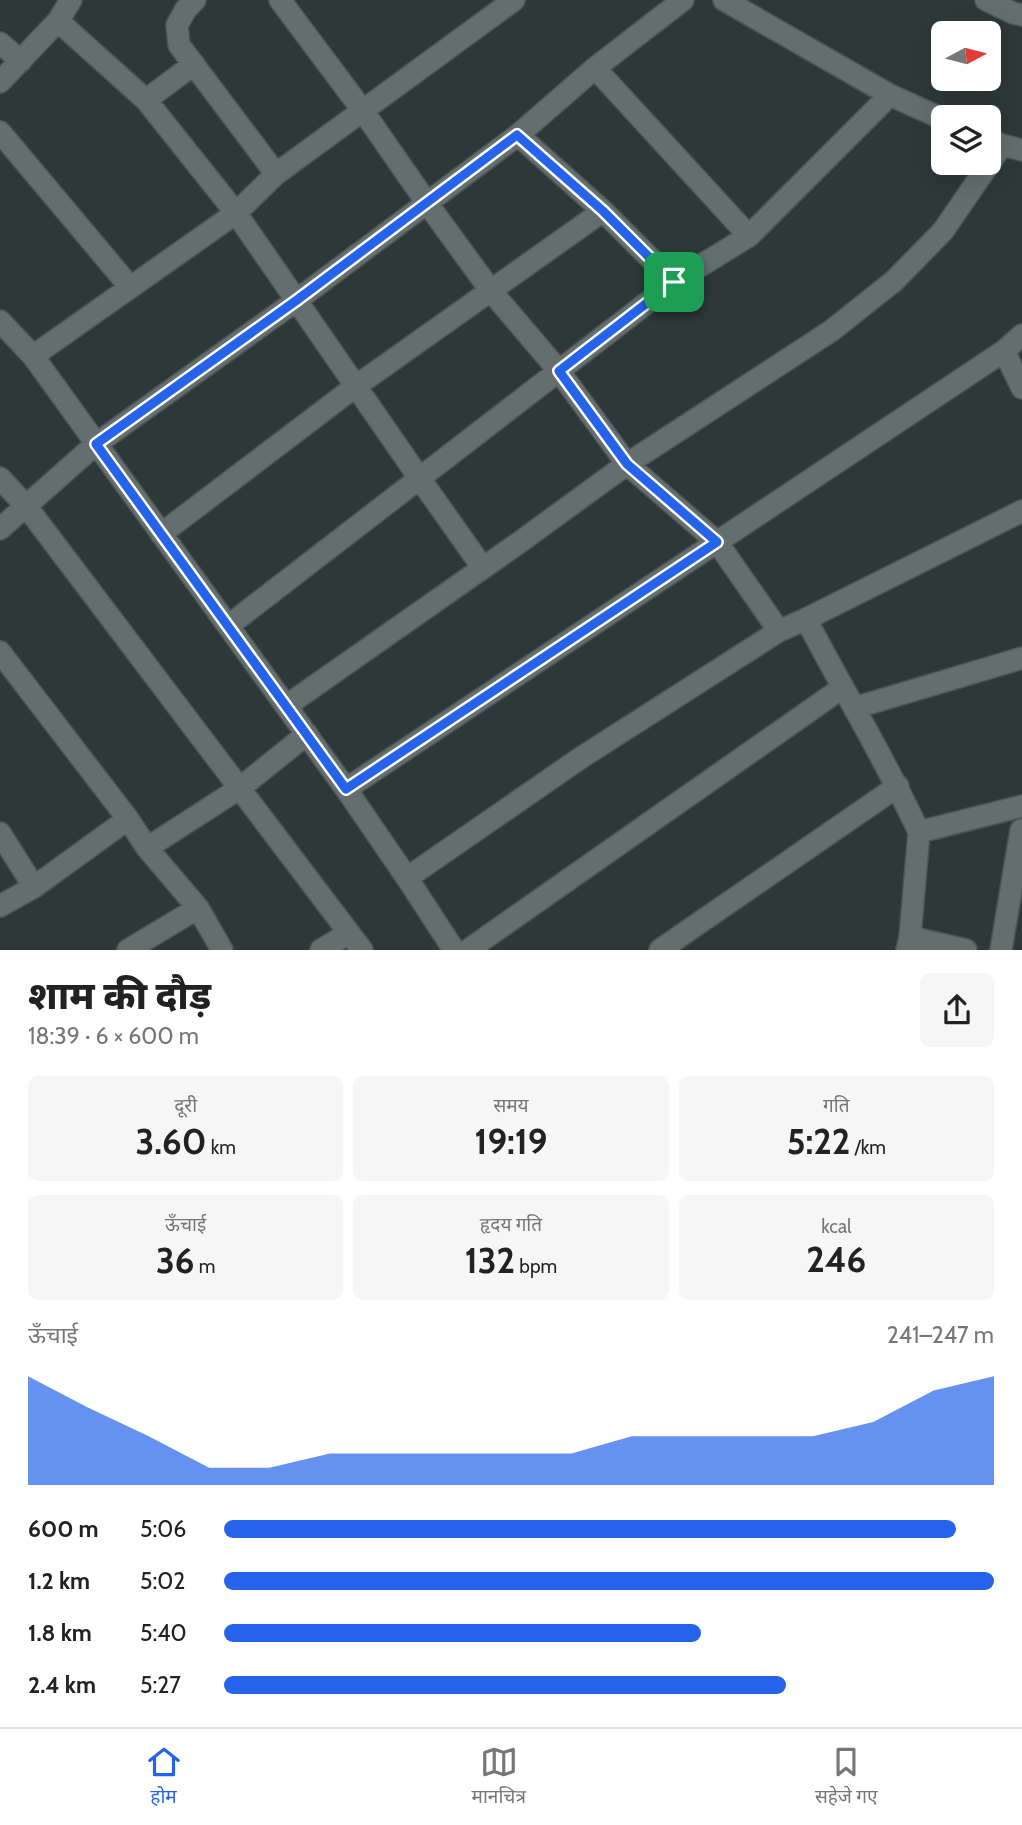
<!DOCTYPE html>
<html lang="hi">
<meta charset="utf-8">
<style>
body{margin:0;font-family:Cabin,"Noto Sans Devanagari",sans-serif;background:#f6f6f6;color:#222;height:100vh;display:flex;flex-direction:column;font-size:26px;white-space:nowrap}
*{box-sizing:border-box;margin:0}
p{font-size:23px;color:#767676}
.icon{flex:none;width:38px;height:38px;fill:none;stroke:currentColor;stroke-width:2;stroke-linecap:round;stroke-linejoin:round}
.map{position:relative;height:950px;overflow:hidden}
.sheet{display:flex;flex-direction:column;background:#fff;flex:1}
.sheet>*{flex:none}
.needle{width:46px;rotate:83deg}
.controls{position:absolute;left:931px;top:21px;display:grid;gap:14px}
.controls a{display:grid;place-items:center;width:70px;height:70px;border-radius:10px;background:#fff;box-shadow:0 7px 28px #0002;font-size:35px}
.pin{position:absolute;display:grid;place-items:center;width:60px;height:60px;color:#fff;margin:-30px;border-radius:14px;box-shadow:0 4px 10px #0006}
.round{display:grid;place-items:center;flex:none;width:74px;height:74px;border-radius:10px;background:#f6f6f6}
.overview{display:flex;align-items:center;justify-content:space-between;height:119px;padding:0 28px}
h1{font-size:38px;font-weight:800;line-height:52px}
.metrics{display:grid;grid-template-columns:repeat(3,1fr);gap:10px;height:119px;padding:7px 28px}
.metrics div{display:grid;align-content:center;border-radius:10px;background:#f6f6f6;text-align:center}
.metrics b{font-size:35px;font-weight:800}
.metrics small{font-size:19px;font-weight:400}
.metrics p{font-size:19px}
.chart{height:196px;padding:14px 28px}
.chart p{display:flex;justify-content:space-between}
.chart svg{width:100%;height:126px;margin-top:7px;fill:#2563eb;opacity:.7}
ul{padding:0 28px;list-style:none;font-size:23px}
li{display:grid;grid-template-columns:112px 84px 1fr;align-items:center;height:52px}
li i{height:18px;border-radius:9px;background:#2563eb}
.dock{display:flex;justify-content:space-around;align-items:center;height:98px;border-top:2px solid #e0e0e0;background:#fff;font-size:19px;color:#767676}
.dock a{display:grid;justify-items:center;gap:4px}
.dock .on{color:#2563eb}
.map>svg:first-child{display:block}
</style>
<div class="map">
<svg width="1022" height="950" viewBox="0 0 1022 950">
<rect width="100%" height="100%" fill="#2f3839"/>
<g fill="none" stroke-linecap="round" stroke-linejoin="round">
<defs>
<path id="minor" d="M195,0L186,9L177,25L179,45L276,174
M280,0L363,111L427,203L491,291L559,371L627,464L717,542L779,631
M724,0L890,95L943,119
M986,0L1013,13L1022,15
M58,21L146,100L236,213L420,479L483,568
M0,43L21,61
M595,68L749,236
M0,82L58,21L71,0
M146,100L194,64
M0,132L130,287
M518,135L603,211
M991,140L1002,145L1022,150
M0,321L33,356L236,213L276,174L514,0
M1004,351L1022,388
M33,356L346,789L1004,351L1022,335
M0,478L26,506L362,950
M0,529L96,444L297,300L518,135L595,68L683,0
M161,534L356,386L603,211L674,282
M806,619L1022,511
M228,626L674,282L749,236L890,95
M0,652L128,819
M286,706L520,542L627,464L831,331L894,281L943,231L1002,145
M854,708L1022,658
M346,789L407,878L454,950
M0,833L34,887L128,819L147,848L240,788L307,734
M147,848L198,908L222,950
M407,878L582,757L779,631L806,619C843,690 885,759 919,832
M0,906L34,887
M910,937L966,950
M128,950L198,908
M321,950L349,933
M468,950L842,688
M660,950L898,786
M907,950L910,937L919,832L1022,806
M1001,950L1021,830"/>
</defs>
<use href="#minor" stroke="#4d5455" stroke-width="24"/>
<use href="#minor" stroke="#646e6f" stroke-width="21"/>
</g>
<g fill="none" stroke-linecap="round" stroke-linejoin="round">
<defs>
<path id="route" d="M517,135L603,211L674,282L559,371L627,464L717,542L346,789L96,444L297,300Z"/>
</defs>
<use href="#route" stroke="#fff" stroke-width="14"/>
<use href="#route" stroke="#2563eb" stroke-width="9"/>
</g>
</svg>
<div class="controls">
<a><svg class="needle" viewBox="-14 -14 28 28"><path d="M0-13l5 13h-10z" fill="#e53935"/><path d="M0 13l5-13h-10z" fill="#767676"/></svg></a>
<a><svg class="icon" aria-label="layers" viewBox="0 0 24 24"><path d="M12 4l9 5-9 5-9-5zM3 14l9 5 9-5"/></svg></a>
</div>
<div class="pin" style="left:674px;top:282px;background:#1e9e55"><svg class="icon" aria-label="arrive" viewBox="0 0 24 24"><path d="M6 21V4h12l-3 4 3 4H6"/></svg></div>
</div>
<section class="sheet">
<div class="overview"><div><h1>शाम की दौड़</h1><p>18:39 · 6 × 600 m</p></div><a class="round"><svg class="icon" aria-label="share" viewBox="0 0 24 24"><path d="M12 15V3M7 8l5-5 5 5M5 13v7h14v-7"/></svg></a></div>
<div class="metrics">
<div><p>दूरी</p><b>3.60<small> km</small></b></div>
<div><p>समय</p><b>19:19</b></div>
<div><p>गति</p><b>5:22<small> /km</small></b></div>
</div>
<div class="metrics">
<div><p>ऊँचाई</p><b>36<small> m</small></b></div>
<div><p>हृदय गति</p><b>132<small> bpm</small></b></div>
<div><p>kcal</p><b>246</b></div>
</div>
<div class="chart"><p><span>ऊँचाई</span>241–247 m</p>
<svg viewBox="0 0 160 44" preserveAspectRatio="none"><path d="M0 44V6L10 17L20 27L30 38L40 38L50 33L60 33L70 33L80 33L90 33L100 27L110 27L120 27L130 27L140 22L150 11L160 6V44z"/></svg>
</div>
<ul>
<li><b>600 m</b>5:06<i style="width:95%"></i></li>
<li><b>1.2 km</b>5:02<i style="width:100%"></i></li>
<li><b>1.8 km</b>5:40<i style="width:62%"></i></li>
<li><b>2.4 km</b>5:27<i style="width:73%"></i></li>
</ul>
</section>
<nav class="dock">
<a class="on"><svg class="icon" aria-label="home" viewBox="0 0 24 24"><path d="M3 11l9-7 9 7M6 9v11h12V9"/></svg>होम</a>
<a><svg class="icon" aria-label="map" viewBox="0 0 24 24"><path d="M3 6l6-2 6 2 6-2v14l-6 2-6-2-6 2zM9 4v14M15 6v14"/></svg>मानचित्र</a>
<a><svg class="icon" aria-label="saved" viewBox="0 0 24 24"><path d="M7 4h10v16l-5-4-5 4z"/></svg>सहेजे गए</a>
</nav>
